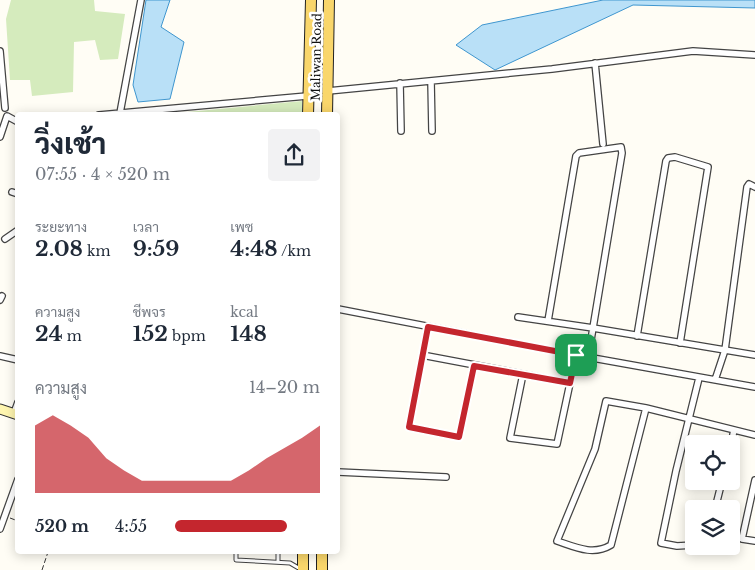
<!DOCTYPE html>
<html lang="th">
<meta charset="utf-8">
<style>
body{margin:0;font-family:"Libre Baskerville",Sarabun,serif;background:#f2f2f3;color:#1f2937;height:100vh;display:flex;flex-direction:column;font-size:19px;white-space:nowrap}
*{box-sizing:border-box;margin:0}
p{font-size:16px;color:#747a83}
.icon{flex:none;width:28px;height:28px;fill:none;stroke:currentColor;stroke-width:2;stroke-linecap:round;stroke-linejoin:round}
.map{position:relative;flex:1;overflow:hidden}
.panel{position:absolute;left:15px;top:112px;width:325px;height:442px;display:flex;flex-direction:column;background:#fff;border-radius:5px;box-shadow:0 2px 12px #0003}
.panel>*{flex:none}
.buttons{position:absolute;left:685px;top:435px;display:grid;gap:10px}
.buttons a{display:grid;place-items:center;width:55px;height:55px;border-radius:5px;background:#fff;box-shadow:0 2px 12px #0003;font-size:25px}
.pin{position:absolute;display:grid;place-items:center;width:42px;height:42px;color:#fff;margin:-21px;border-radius:10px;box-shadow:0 2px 8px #0006}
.round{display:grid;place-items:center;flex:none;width:52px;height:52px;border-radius:5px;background:#f2f2f3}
.overview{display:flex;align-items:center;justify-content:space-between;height:85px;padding:0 20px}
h1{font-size:28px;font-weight:800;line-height:38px}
.stats{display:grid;grid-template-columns:repeat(3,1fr);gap:8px;height:85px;padding:5px 20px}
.stats div{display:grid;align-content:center}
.stats b{font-size:21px;font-weight:800}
.stats small{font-size:14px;font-weight:400}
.stats p{font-size:14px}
.chart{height:140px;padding:10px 20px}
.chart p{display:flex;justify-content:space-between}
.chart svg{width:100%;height:90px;margin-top:5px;fill:#c4262e;opacity:.7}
ul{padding:0 20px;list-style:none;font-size:16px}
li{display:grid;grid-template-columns:80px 60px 1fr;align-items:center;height:38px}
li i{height:12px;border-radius:6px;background:#c4262e}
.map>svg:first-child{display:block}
</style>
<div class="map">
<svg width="755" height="570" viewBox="0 0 755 570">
<rect width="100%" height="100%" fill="#fffdf5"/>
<path fill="#d5ebbd" d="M11,0H94L95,11L125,14L118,59L100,60L95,40L74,42L73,92L32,96L30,80H10L6,19Z
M302,101V115H156Z"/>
<path fill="#b9e0f7" stroke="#3f96cf" d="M146,0H170L161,27L184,42L170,99L138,102L133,85Z
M603,0H755V8L633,5L495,70L456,45L482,25Z"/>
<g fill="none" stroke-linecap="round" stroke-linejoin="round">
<defs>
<path id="lane" d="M236,552V560L290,563L302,570
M278,562V552"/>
<path id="street" d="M0,51L5,108
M595,63L603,144
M431,81L432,131
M400,83L401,131
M328,91L552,69L693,51L755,55
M120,113L141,0
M99,115L307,96
M0,137L7,116L18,122
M12,192L18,194
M5,239L18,230
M0,300L2,296
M338,309L576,355L755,387
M518,317L593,328L755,355
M548,321L576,156L579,153L621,147L622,153L588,358
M428,327L409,427L459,437L474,366
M637,336L666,161L668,158L675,157L708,167L680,343
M422,355L570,383
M0,356L18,360
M523,374L510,438L557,444L576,355
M715,380L725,350L747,187L749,184L755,187
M646,408L611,545C593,556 575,547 557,541L595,449L606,401L646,408L755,435
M14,413L18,402
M731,444L734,430
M338,472L446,477
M755,480L742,539L755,541
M715,509L722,481
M0,529L18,479
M694,545L677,546L661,543L676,471L699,378"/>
<path id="secondary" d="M0,409L18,415"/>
<path id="primary" d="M308,115L311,0
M327,115L329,0
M303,570V552
M322,570V552"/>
</defs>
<use href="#lane" stroke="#444" stroke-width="5"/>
<use href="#street" stroke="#444" stroke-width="8"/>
<use href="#secondary" stroke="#333" stroke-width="11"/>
<use href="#primary" stroke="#222" stroke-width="12"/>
<path stroke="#333" stroke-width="1" stroke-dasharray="5 2.5" stroke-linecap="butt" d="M10,518L18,521
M42,570L48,552"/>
<use href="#lane" stroke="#fff" stroke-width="3"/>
<use href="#street" stroke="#fff" stroke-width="5.5"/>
<use href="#secondary" stroke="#fff6b0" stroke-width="9"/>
<use href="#primary" stroke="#f9d66b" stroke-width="10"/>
</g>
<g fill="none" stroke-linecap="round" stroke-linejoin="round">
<defs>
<path id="route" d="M428,327L576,355L570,383L474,366L459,437L409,427Z"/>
</defs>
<use href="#route" stroke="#fff" stroke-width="10"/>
<use href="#route" stroke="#c4262e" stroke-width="6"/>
</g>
<g text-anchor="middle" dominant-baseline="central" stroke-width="5" stroke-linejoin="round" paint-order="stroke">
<g font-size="12" fill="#111" stroke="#fff">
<text transform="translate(316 57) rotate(-89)">Maliwan Road</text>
</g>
</g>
</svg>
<div class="buttons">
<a><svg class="icon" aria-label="locate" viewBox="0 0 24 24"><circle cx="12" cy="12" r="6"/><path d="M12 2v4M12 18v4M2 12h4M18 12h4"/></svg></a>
<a><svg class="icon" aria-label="layers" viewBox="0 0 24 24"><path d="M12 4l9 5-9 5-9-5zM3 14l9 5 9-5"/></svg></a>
</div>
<div class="pin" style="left:576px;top:355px;background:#1e9e55"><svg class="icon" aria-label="arrive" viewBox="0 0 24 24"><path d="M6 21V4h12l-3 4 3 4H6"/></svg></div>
<section class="panel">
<div class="overview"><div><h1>วิ่งเช้า</h1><p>07:55 · 4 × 520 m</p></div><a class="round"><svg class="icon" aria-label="share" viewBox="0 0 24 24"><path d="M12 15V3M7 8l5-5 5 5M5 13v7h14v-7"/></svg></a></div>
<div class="stats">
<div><p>ระยะทาง</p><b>2.08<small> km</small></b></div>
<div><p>เวลา</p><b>9:59</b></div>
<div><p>เพซ</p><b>4:48<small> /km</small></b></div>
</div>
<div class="stats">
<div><p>ความสูง</p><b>24<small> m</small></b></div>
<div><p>ชีพจร</p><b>152<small> bpm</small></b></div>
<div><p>kcal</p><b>148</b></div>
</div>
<div class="chart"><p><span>ความสูง</span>14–20 m</p>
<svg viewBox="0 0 160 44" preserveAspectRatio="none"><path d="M0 44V11L10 6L20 11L30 17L40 27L50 33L60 38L70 38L80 38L90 38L100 38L110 38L120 33L130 27L140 22L150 17L160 11V44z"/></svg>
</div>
<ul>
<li><b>520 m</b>4:55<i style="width:77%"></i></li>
</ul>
</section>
</div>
